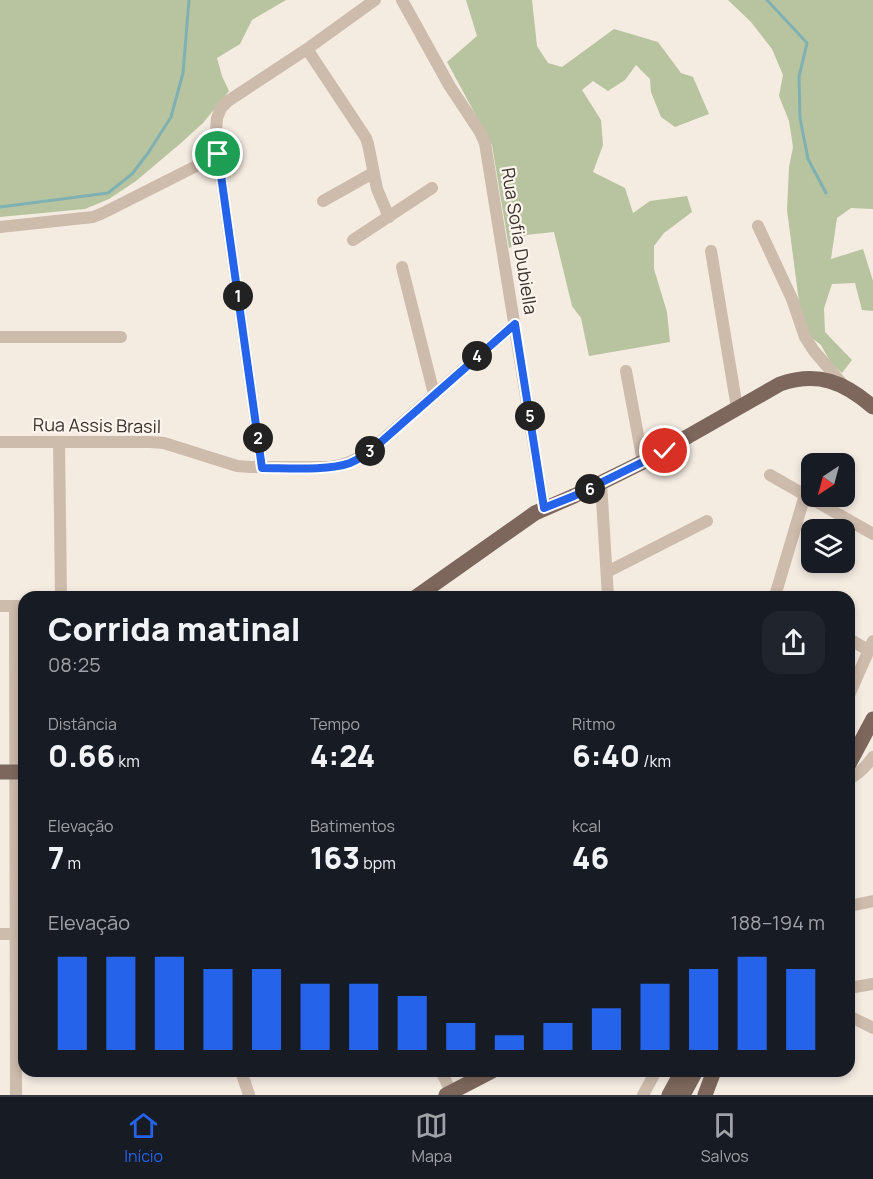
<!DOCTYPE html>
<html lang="pt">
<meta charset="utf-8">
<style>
body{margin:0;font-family:Manrope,sans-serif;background:#20242c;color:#f1f3f6;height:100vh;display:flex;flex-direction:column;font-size:22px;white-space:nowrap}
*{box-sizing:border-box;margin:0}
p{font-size:20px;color:#9ea1a6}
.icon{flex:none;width:33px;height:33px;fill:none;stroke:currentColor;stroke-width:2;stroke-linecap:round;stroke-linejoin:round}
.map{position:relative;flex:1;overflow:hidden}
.sheet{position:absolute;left:18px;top:591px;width:837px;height:486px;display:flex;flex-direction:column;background:#171b24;border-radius:18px;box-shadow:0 3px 9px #0003}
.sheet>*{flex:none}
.needle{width:39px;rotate:216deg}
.controls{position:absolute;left:801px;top:453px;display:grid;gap:12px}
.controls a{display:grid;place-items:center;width:54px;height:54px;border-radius:12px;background:#171b24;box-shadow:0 3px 9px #0003;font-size:30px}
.pin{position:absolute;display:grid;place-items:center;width:51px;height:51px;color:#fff;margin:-26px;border:3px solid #fff;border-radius:50%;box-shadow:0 2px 6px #0007}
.km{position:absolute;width:30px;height:30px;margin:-15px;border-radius:50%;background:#222;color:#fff;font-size:16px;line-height:30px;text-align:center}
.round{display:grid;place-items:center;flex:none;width:63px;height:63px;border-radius:18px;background:#20242c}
.headline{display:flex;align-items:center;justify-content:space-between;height:102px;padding:0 30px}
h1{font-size:33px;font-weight:800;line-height:45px}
.stats{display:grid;grid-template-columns:repeat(3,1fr);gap:9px;height:102px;padding:6px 30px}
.stats div{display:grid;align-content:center}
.stats b{font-size:30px;font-weight:800}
.stats small{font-size:16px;font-weight:400}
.stats p{font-size:16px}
.chart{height:168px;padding:12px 30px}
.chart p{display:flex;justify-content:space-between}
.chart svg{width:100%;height:108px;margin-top:6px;stroke:#2563eb;stroke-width:6}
.dock{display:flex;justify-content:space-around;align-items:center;height:84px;border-top:2px solid #363941;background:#171b24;font-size:16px;color:#9ea1a6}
.dock a{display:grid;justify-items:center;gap:3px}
.dock .current{color:#2563eb}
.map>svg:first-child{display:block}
</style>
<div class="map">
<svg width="873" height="1095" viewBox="0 0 873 1095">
<rect width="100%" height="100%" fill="#f4ebe1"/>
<path fill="#b8c4a0" d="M0,0H286L252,20L240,44L217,58L222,76L229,91L203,123L181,143L136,181L109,199L85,209L0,217Z
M466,0H532L537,46L548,63L562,67L614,29L658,42L681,73L693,77L709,114L675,127L661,117L651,92L650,79L636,65L625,80L608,91L593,81L582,90L601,120L603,145L593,172L625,188L633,213L650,201L687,196L692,212L664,233L654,246V269L667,312L670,342L589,356L581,318L572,306L554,232L526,235L517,244L509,248L492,145L447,62L477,36Z
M728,0H873V209L851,208L837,218L831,259L863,249L873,281V311L862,310L855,283L832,284L824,308L825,332L852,360L842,373L831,363L821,345L808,335L801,317L787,210L789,167L793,147L789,121L779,96L783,75L772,49L751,22Z"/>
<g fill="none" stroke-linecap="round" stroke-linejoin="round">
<path stroke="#7fb0b2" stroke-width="3" d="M767,0L807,43L799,77L800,118L808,159L826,193
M0,207L108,193L132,174L148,153L171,117L183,73L189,0"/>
<path stroke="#cdbbac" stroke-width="12" d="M402,0L449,85L480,132L485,143L544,508
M307,49L366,138L368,144L377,189L389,217
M323,201L373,173
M758,226L792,299L805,337L814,351L844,386
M0,227L93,217L103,213L218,155
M353,240L432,188
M711,251L737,408
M402,267L434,394
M0,337H121
M626,371L643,462
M0,442H150L164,443L237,466L250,467H330C347,465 359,459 372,449L515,324
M59,442L61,597
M262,468L218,155L216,131L217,118L221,108L228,101L307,49L375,0
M770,475L873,534
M601,483L608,597
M607,572L707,521
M777,597L775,596L805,495
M0,606H24
M15,606L16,1095
M849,639L868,650
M849,695L873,641
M849,779C860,773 866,767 873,757
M849,906L873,901
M0,934H23
M849,988L873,984
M849,1016L873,1028
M241,1071L249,1095
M441,1071L451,1092
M643,1095L656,1071"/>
<path stroke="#7d675c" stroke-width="15" d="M416,597L535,513L574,496L643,462L780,384C818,371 844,382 873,407
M849,764L873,719
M0,772H24
M446,1095L492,1071
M669,1095L682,1071
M683,1095L696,1071
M705,1095L714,1071"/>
</g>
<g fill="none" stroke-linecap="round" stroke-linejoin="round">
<defs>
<path id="route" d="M218,154L262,468C286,468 329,471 350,463C362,458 372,450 381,442L515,324L544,508L574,496L665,451"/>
</defs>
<use href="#route" stroke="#fff" stroke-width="12"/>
<use href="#route" stroke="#2563eb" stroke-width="8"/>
</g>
<g text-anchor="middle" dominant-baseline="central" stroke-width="4.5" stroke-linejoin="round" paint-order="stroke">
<g font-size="18" fill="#3b302b" stroke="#fbf5ee">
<text transform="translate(520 241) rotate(81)">Rua Sofia Dubiella</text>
<text transform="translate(97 425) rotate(1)">Rua Assis Brasil</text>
</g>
</g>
</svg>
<div class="controls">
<a><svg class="needle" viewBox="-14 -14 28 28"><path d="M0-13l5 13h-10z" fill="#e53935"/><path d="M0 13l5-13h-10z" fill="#9ea1a6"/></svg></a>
<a><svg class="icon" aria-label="layers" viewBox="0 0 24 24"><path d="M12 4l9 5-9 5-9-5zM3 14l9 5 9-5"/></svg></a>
</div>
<div class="pin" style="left:218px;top:154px;background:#1e9e55"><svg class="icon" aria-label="arrive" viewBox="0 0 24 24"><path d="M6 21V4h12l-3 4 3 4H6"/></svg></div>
<div class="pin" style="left:665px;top:451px;background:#d93025"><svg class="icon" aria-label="check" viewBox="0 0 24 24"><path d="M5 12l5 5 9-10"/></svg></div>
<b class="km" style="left:238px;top:296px">1</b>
<b class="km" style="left:258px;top:438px">2</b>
<b class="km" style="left:370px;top:451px">3</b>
<b class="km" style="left:477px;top:356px">4</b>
<b class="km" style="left:530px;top:416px">5</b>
<b class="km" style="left:590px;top:489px">6</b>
<section class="sheet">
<div class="headline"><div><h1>Corrida matinal</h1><p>08:25</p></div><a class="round"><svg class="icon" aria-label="share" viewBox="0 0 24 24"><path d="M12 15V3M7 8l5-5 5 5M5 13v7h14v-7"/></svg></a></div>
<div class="stats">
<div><p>Distância</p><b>0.66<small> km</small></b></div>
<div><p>Tempo</p><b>4:24</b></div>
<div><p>Ritmo</p><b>6:40<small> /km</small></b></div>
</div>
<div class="stats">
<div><p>Elevação</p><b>7<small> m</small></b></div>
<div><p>Batimentos</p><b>163<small> bpm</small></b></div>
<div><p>kcal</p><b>46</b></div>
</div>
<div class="chart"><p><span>Elevação</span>188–194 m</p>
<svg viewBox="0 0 160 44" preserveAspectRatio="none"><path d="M5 44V6M15 44V6M25 44V6M35 44V11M45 44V11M55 44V17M65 44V17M75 44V22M85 44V33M95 44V38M105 44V33M115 44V27M125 44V17M135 44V11M145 44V6M155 44V11"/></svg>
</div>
</section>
</div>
<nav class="dock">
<a class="current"><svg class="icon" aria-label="home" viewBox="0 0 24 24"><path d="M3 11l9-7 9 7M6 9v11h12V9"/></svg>Início</a>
<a><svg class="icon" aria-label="map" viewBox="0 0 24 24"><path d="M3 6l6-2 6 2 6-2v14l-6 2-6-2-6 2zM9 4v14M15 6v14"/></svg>Mapa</a>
<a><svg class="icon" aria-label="saved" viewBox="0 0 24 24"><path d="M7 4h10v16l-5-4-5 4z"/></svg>Salvos</a>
</nav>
